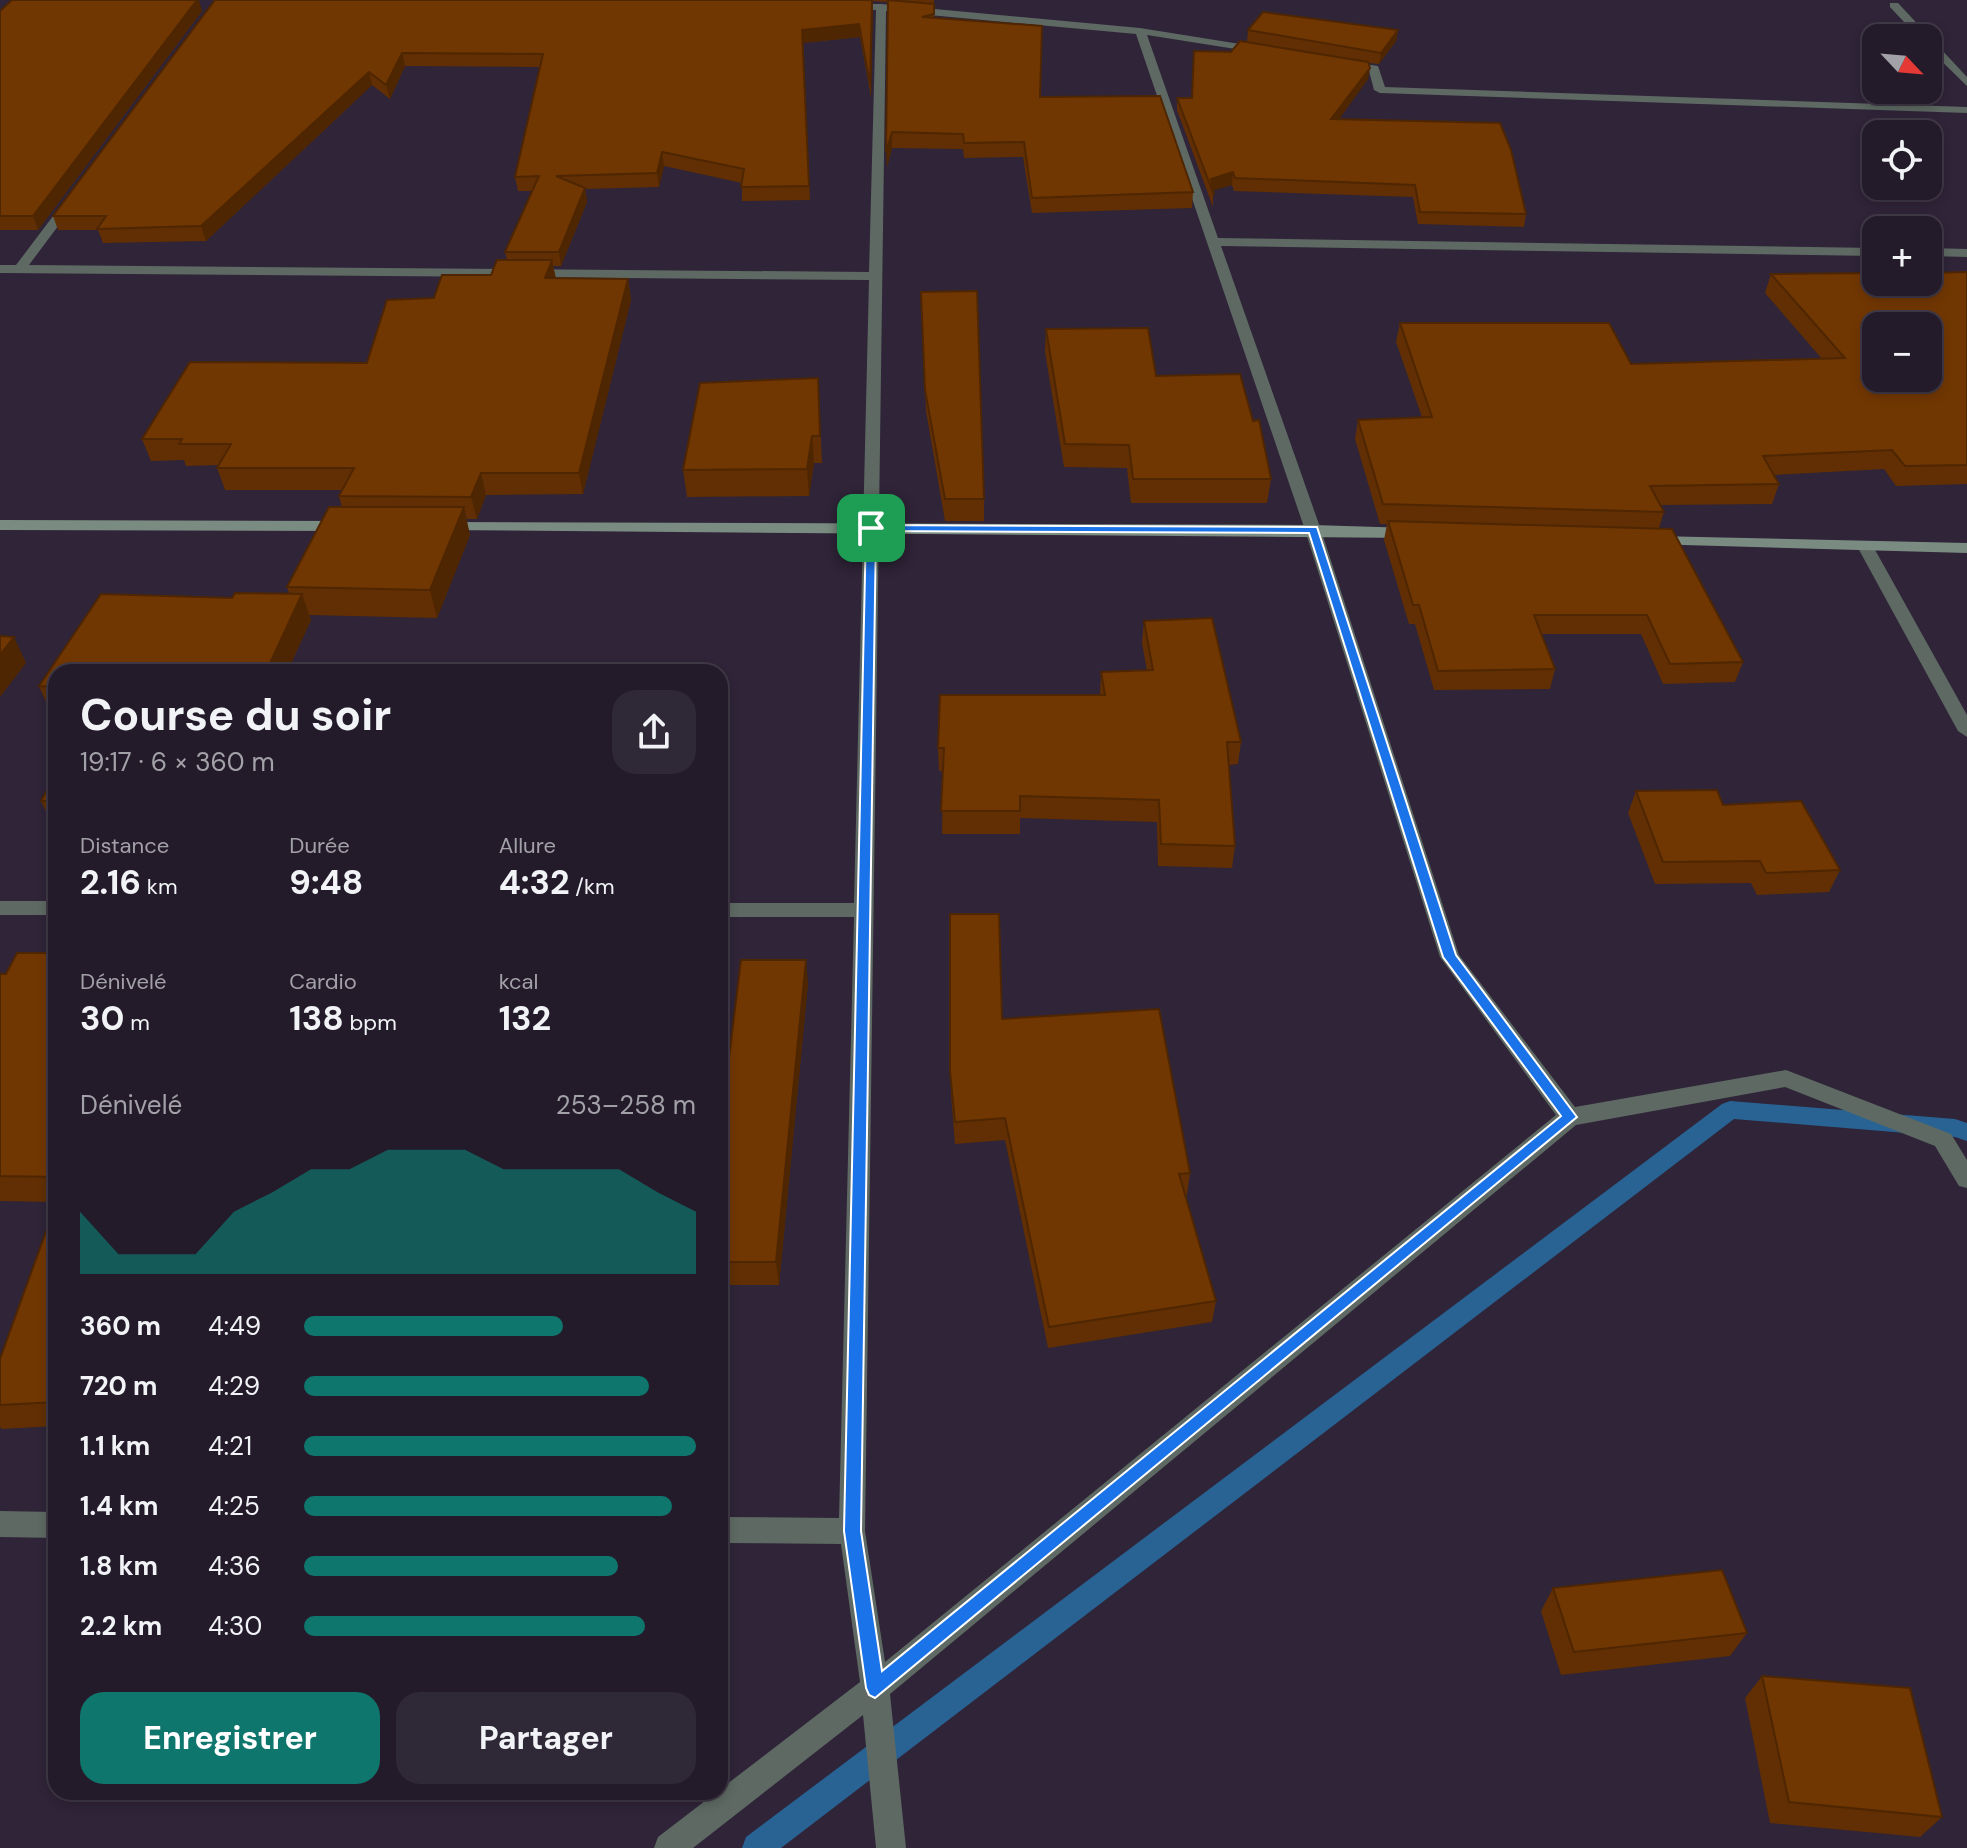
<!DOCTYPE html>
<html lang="fr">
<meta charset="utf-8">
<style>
body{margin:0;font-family:"DM Sans",sans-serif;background:#2f2836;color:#f1f3f6;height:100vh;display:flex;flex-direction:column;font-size:30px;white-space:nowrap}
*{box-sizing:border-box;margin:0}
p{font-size:26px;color:#a3a1a8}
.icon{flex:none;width:44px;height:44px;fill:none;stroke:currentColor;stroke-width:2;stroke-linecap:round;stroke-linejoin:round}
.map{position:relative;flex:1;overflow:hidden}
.panel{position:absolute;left:48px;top:664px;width:680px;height:1136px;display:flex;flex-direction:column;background:#231b2a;border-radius:24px;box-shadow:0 4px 12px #0003,0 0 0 2px #403947}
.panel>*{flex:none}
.needle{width:52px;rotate:116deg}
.tools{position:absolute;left:1862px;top:24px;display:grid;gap:16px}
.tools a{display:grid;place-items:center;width:80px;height:80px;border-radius:16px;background:#231b2a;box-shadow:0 4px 12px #0003,0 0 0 2px #403947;font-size:40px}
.pin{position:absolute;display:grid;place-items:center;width:68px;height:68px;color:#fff;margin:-34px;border-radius:16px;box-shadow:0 4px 12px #0006}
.round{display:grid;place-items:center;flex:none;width:84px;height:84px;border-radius:24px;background:#2f2836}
.head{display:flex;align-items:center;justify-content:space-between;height:136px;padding:0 32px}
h1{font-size:44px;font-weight:700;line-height:60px}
.metrics{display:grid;grid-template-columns:repeat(3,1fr);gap:12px;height:136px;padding:8px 32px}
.metrics div{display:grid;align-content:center}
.metrics b{font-size:34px;font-weight:700}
.metrics small{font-size:22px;font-weight:400}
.metrics p{font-size:22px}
.chart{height:224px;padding:16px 32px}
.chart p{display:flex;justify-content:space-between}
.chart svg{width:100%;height:144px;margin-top:8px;fill:#0f766e;opacity:.7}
.cta{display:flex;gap:16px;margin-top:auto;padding:16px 32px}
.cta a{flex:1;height:92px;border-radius:24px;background:#0f766e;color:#fff;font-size:32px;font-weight:700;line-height:92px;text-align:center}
.cta a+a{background:#2f2836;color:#f1f3f6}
ul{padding:0 32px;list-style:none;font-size:26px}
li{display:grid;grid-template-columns:128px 96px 1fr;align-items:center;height:60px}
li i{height:20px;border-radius:10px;background:#0f766e}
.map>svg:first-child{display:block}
</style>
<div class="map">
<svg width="1967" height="1848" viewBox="0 0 1967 1848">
<rect width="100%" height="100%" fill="#2f2438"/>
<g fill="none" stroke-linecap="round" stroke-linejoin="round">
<path fill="#286393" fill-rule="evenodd" d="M1730,1101L1955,1119L1967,1123V1141L1955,1137L1734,1119L781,1848H742L746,1837L1722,1104Z"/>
<path fill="#5d6962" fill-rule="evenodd" d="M1890,3H1898L1967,77V86L1928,48V38H1919L1890,7Z
M848,4H881L1140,28L1265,48V52L1261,53L1147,35L1218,238L1876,248V256L1221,246L1321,530L1459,955L1575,1107L1786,1070L1951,1134L1967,1160V1188L1959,1186L1935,1146L1785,1087L1576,1125L890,1694L906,1848H876L863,1715L693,1848H654L658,1837L860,1682L841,1544L720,1543V1517L839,1518L854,917H720V903H854L869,280L0,273V265H16L66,199L70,198L76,202L29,265L869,272L876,10L844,9L843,7ZM886,11L1136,34L1305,530L1440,957L1556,1115L885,1662L865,1531Z
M1344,61L1378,66L1385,87L1967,107V113L1380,93L1374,90L1369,71L1340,66L1339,64Z
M1928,248L1967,249V257L1928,256Z
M1866,543L1874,548L1967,715V737L1958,731L1858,548Z
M0,901H56V915H0Z
M0,1511L56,1512V1538L0,1537Z"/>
<path fill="#7a8c81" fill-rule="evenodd" d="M0,520L343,521L351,526L343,531L0,530Z
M443,522L1313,525L1411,528L1419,533L1411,538L437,530V524Z
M1655,536L1967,543V553L1649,544L1647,541Z"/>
</g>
<path fill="#612f03" d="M215,0H934V18L1042,26L1040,97L1160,96L1193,192L1192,208L1032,213L1023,157L964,158L963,149L892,148L887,167L888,2L872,1L871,97L860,37L803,43L810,200L742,201V183L664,166L659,187L585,189L587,202L561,266H553L556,278L628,279L631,300L583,494L486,495L477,519H466L470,535L437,618L309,615L311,620L287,672H56V713H51L39,686L101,594L232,598L235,593H289L287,587L329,507H342L339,496L342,490H225L217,468L219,465L186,466L184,460L151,461L142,439L190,362L367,363L387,300L434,298L442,275H491L497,260H507L505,252L533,191H518L515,177L540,67L405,66L390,99L372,85L206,241L103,243L98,230H58L53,216Z
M0,11H202L38,230H0Z
M1248,30H1398L1396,41L1379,64L1369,63L1368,79L1338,120L1526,214L1524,227L1418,224L1413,197L1234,191L1232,185L1213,190V207L1177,110V98H1192L1194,51L1231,52L1247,42Z
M1967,272V484L1896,486L1884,469L1774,475L1779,484L1772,504L1661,505L1664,512L1659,528L1743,662L1735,682L1663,684L1641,634H1541L1555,669L1550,689L1434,690L1415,624H1409L1384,540L1387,524H1380L1355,439L1358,420L1422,417L1396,342L1400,323L1631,364L1822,359L1765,293L1771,274Z
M921,292L984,499V521H945L926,411Z
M1046,329L1156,376L1271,479L1267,503H1131L1127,468L1064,467L1045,352Z
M818,378L822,463H814L809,496L687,497L683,470Z
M1144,621L1241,742L1238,764L1229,765L1235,846L1232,868L1158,866L1157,822L1020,818V834H942L943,771H939L938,748L1100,695L1101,672L1147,671L1142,643Z
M56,774V828H54L41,801Z
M1636,791L1723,805L1840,870L1829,892L1757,895L1751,883L1655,884L1628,813Z
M950,914L1002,1019L1190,1173L1187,1195H1185L1216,1301L1212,1322L1048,1348L1005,1140L955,1144L951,1094Z
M56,953V1202L0,1201V974H6Z
M808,983L779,1285H720V1131Z
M56,1204V1426L2,1429L0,1427V1359Z
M1553,1588L1747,1633L1730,1656L1561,1675L1541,1611Z
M1762,1676L1942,1817L1920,1837L1770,1823L1745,1698Z"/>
<path fill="#4f2602" d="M197,0H199L202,11L38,230L33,216Z
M872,0L873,13L871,97L870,84Z
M859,24L860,37L803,43L810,200L802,30Z
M1398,30L1396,41L1379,64L1381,53Z
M402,53L405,66L390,99L386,85Z
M1370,68L1368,79L1330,132L1331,119Z
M369,72L372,85L206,241L201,226Z
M892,132V148L887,167L886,152Z
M662,152L664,166L659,187L657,173Z
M1233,172L1232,185L1212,191L1211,179Z
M585,188L587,202L561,266L559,252Z
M552,260L556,280L545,278Z
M628,279L631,300L583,494L579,473Z
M812,436L814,463L809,496L807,469Z
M481,473L486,495L477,519L471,497Z
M464,507L470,535L437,618L430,590Z
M302,594L311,620L287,672H266Z
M14,637L26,663L0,697V655Z
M806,960L808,983L779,1285L776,1262Z"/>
<path fill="#713703" stroke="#4f2602" stroke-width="2" fill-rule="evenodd" d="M12,0H197L33,216H0V11Z
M215,0H872L870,84L859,24L802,30L809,186L741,187L744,169L662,152L657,173L556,176L585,188L559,252H505L539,176L515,177L543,54L402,53L386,85L369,72L201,226L97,229L106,216H53Z
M888,0L934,4V14L922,17L1042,26L1040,97L1160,96L1193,192L1032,198L1024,142L964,143L963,134L892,132L886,152Z
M1263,12L1398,30L1381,53L1248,30Z
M1240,41L1368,62L1370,68L1331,119L1500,123L1511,150L1526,214L1420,212L1415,185L1235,178L1233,172L1211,179L1214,195L1177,98H1192L1194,51L1231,52Z
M497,260H552L545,278L628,279L579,473H481L471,497L339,496L354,468H217L231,444H179L182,439H142L190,362L367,363L387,300L434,298L442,275H491Z
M1967,272V465L1905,466L1892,450L1763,456L1779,484L1650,486L1664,512L1383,504L1358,420L1432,417L1400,323H1609L1631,364L1845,358L1771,274L1876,273V282H1928V273ZM1876,326H1928V378H1876Z
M977,291L984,499H945L925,390L921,292Z
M1148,328L1156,376L1240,374L1253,421L1259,420L1271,479H1133L1129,445L1065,444L1046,329Z
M818,378L820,436H812L807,469L683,470L700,383Z
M329,507H464L430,590L287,587Z
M1388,521L1672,529L1743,662L1670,664L1647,615H1534L1555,669L1438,671L1419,605H1413Z
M235,593L302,594L266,672H56V687L39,686L101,594L232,598Z
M1212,618L1241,742H1227L1235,846L1161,844L1159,800L1020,796V811H941L944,748H938L940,695H1105L1101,672L1153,670L1144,621Z
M0,636L14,637L0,655Z
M56,774V801H41Z
M1717,790L1723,805L1801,801L1840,870L1766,873L1760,861L1663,862L1636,791Z
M950,914H999L1002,1019L1159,1009L1190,1173L1179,1174L1216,1301L1049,1327L1005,1118L955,1122L950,1071Z
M17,953H56V1177L0,1176V974H6Z
M741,960H806L776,1262H720V1131Z
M56,1204V1402L0,1405V1359Z
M1722,1570L1747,1633L1574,1652L1553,1588Z
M1762,1676L1910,1688L1942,1817L1789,1802Z"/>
<path fill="#1a73e8" stroke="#fff" stroke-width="2" fill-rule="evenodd" d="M871,525L1317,527L1456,955L1577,1117L875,1698L869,1695L866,1688L844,1531L866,528ZM876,531L1309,533L1443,957L1561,1116L882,1671L861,1531Z"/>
</svg>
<div class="tools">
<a><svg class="needle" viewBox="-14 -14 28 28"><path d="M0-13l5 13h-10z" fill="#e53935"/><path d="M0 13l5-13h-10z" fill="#a3a1a8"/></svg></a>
<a><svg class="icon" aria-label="locate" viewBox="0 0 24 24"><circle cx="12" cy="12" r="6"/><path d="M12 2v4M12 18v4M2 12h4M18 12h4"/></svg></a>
<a>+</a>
<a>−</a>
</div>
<div class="pin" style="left:871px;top:528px;background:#1e9e55"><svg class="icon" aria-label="arrive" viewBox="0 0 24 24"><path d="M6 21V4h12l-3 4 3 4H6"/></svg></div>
<section class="panel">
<div class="head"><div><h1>Course du soir</h1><p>19:17 · 6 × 360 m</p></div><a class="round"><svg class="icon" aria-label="share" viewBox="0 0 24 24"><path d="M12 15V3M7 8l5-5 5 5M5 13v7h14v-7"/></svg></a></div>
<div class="metrics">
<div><p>Distance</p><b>2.16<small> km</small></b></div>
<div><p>Durée</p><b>9:48</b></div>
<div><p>Allure</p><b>4:32<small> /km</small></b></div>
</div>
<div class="metrics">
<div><p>Dénivelé</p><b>30<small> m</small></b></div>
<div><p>Cardio</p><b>138<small> bpm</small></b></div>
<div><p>kcal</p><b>132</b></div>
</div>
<div class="chart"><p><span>Dénivelé</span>253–258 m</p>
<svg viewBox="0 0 160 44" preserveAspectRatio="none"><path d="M0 44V25L10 38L20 38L30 38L40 25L50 19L60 12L70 12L80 6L90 6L100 6L110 12L120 12L130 12L140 12L150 19L160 25V44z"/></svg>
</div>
<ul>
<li><b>360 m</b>4:49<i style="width:66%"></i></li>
<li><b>720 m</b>4:29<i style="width:88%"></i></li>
<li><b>1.1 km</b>4:21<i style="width:100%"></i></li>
<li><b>1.4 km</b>4:25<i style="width:94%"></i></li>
<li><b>1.8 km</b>4:36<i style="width:80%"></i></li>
<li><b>2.2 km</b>4:30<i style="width:87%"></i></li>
</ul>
<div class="cta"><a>Enregistrer</a><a>Partager</a></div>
</section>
</div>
